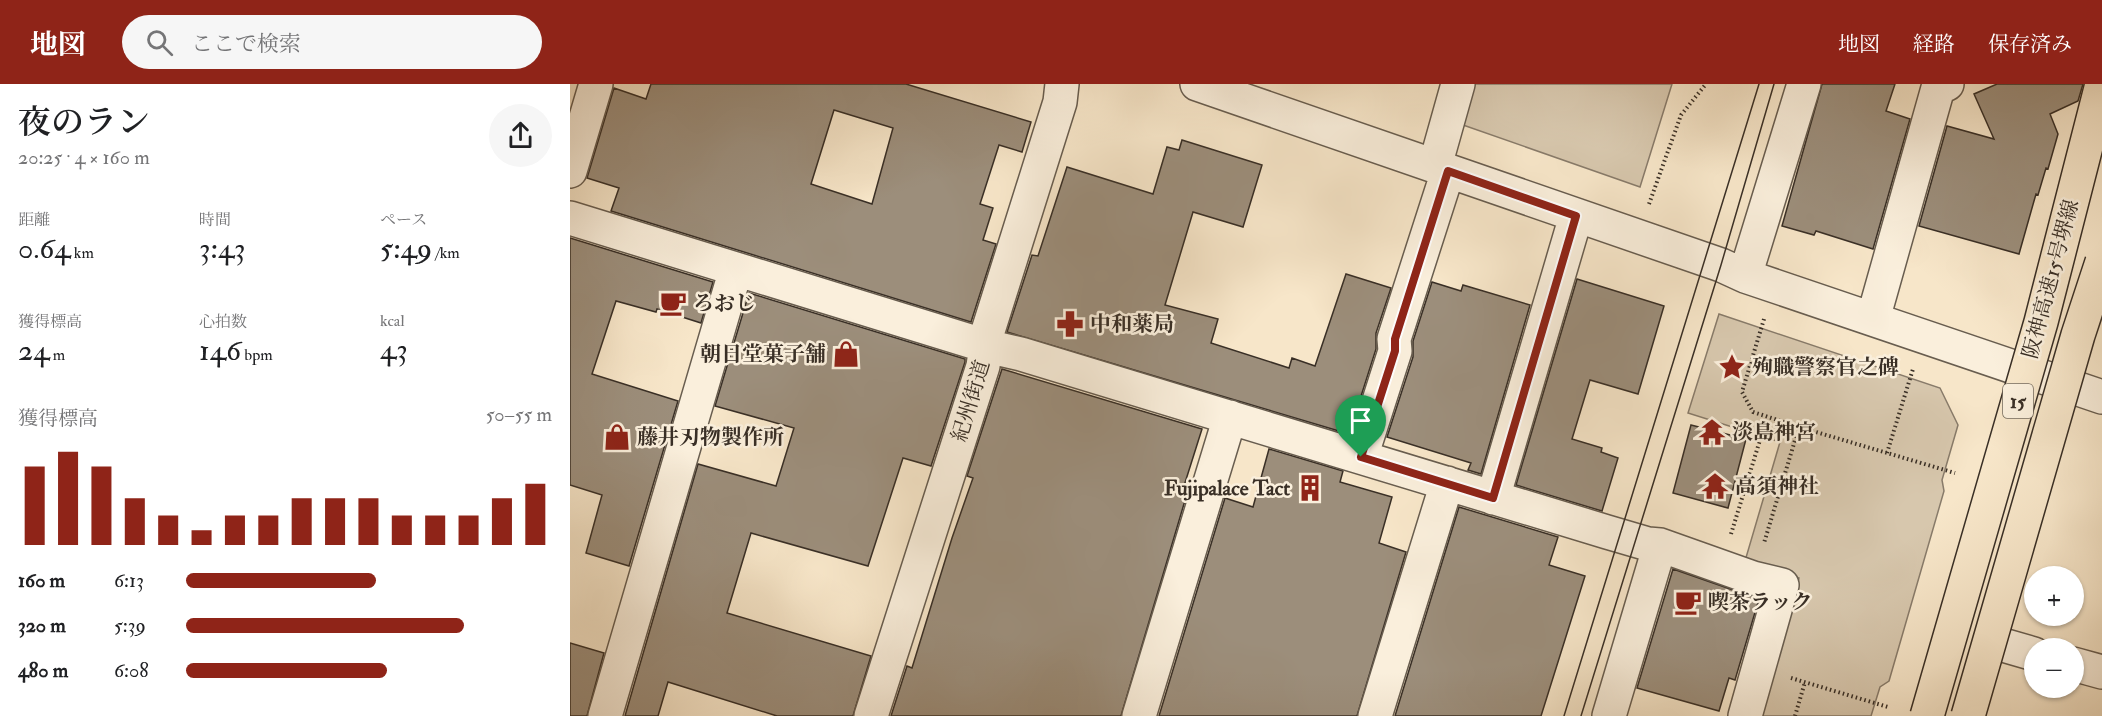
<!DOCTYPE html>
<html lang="ja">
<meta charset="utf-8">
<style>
body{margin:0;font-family:"IM FELL Double Pica","Noto Serif JP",serif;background:#f6f6f6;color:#202124;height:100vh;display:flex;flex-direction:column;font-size:22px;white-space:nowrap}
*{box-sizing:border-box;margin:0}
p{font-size:20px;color:#757577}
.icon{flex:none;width:33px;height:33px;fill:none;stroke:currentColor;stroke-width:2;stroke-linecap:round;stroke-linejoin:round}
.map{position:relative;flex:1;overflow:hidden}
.details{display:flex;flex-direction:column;background:#fff;width:570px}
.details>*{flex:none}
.controls{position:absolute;left:1454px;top:482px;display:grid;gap:12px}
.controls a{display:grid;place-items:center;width:60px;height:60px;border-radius:50%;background:#fff;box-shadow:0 2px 4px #0004;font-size:30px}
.pin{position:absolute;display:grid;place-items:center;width:51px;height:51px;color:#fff;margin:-62px -26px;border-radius:50% 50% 50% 0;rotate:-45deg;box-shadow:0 0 6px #0007}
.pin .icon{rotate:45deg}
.round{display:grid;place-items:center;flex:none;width:63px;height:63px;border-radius:32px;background:#f6f6f6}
.headline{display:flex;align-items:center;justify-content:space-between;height:102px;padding:0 18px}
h1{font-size:33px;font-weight:600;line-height:45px}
.figures{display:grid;grid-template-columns:repeat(3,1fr);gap:9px;height:102px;padding:6px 18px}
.figures div{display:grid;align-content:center}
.figures b{font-size:30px;font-weight:600}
.figures small{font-size:16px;font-weight:400}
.figures p{font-size:16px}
.chart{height:168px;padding:12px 18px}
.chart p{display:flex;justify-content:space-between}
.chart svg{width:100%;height:108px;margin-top:6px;stroke:#8f2418;stroke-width:6}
ul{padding:0 18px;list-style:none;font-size:20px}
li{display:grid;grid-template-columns:96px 72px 1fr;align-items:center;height:45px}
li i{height:15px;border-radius:8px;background:#8f2418}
header{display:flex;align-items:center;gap:36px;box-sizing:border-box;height:84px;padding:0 30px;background:#8f2418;color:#fff}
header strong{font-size:28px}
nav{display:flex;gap:33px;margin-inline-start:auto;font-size:21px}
.search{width:420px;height:54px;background:#f6f6f6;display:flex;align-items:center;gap:15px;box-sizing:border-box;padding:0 21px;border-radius:33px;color:#757577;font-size:22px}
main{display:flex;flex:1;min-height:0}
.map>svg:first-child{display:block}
</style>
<header>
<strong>地図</strong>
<div class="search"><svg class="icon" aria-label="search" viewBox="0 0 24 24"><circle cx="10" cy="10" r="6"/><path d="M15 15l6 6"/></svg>ここで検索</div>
<nav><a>地図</a><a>経路</a><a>保存済み</a></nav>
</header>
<main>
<section class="details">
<div class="headline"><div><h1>夜のラン</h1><p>20:25 · 4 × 160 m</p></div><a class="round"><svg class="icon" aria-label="share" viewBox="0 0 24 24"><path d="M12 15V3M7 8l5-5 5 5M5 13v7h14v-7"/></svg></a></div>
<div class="figures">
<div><p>距離</p><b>0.64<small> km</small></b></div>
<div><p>時間</p><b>3:43</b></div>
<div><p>ペース</p><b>5:49<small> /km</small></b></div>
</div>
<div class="figures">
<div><p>獲得標高</p><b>24<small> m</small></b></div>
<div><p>心拍数</p><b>146<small> bpm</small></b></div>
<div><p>kcal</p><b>43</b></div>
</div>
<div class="chart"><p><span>獲得標高</span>50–55 m</p>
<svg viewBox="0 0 160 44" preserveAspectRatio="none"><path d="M5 44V12M15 44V6M25 44V12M35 44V25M45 44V32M55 44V38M65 44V32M75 44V32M85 44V25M95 44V25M105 44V25M115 44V32M125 44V32M135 44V32M145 44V25M155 44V19"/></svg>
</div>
<ul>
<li><b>160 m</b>6:13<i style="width:52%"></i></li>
<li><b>320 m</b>5:39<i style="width:76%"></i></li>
<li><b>480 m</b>6:08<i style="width:55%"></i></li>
</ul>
</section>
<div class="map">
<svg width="1532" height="632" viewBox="0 0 1532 632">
<rect width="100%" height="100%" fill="#f7e6c9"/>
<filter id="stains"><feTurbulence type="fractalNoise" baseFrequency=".00333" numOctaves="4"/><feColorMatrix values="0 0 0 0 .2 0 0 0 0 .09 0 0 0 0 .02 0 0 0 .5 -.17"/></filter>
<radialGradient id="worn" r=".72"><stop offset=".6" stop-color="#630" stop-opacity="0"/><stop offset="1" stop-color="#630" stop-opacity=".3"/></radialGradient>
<path fill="#d7c7ad" stroke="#887b6a" stroke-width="1.5" d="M904,0H1102L1070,103L893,41Z
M1149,230L1370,304L1388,341L1372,396L1374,407L1319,597L1310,603L1301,632H1188L1229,494L1175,477L1210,358L1118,329Z"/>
<path fill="#9c8e7b" stroke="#392f26" stroke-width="1.5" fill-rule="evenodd" d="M81,0H336L461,38L452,68L429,61L410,120L423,124L413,156L426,160L401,238L41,127L49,104L17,94L44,4L76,15ZM264,26L323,44L302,120L241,100Z
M1252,0H1325L1316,27L1340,35L1303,165L1246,147L1244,151L1212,142Z
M1427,0H1513L1508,17L1480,30L1488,50L1478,85L1476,84L1468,111L1466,110L1449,170L1349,142L1377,42L1424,55L1404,10Z
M612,56L692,81L673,143L623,128L595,221L648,235L641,259L719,284L722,274L745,282L776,190L821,204L806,249V265L779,350L437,248L462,171L468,172L497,83L583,110L597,63L609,66Z
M0,154L143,198L131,239L87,225L86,228L46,217L22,290L108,317L59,482L16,469L32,411L0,401Z
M1007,195L1094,222L1068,310L1020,296L1002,355L1032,364L1031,368L1048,374L1032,427L946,401Z
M862,198L891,207L893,201L960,221L911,390L898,386L901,379L817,353L843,273V257Z
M179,209L395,275V278L361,382L333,374L298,482L181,449L157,529L301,572L283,632H207L98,598L88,632H55L128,380L206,402L224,344L145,322Z
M432,285L632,345L614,402L619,403L551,632H321L337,582L342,584L382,454L403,394L397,392Z
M1121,341L1176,355L1158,424L1103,409Z
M699,365L773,387L770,398L822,413L809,459L836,468L787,632H589L655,414L683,423Z
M889,423L988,453L979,481L1015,492L971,632H825Z
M1103,485L1189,515L1165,596L1159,594L1149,627L1067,604Z
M0,559L34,569L17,632H0Z"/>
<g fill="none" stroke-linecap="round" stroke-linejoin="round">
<defs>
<path id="minor" d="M627,0L1151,181L1175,192L1532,313
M865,82L888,0
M0,87L26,0
M0,134L416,262L451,270L1037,448L1078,460L1090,461L1183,494L1212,501L1175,632
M1175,192L1234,0
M1303,235L1368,4L1377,0
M791,373L825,267L824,255L878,87
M923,414L1006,132
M1426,559L1464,570
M1503,580L1532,588
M35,632L166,185
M301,632L413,282L418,247L490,18L492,0
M569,632L660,333
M805,632L877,399
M1039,632L1090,461"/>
</defs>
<use href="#minor" stroke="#685d4f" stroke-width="36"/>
<path stroke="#392f26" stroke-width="4" stroke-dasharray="1.5 3" stroke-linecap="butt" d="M1079,120L1111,31L1136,0
M1194,235L1172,308L1183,328L1229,343L1194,459
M1229,343L1385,389
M1317,369L1343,285
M1161,450L1190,356
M1221,594L1318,623
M1225,632L1235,598"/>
<use href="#minor" stroke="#faefdc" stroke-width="33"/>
<path stroke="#392f26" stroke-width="1.5" d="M994,632L1189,0
M1011,632L1151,181L1204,0"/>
<defs>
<path id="highway-bridge" d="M1357,632L1471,238L1532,0
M1398,632L1508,251L1532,178"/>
</defs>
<use href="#highway-bridge" stroke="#392f26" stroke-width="36" stroke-linecap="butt"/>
<use href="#highway-bridge" stroke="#f7e6c9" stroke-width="33"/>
</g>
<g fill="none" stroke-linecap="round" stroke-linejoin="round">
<defs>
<path id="route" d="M878,87L1006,132L923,414L791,373L825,267V255Z"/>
</defs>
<use href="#route" stroke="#fff" stroke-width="12"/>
<use href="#route" stroke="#8f2418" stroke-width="8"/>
</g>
<defs>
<symbol id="cafe-bare" viewBox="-9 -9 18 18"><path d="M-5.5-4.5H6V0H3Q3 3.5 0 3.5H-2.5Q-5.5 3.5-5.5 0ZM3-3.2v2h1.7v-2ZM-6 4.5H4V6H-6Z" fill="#8f2418" stroke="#faefdc" stroke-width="2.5" paint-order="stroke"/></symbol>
<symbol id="pharmacy-bare" viewBox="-9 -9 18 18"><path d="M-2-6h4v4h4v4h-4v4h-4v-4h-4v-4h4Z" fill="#8f2418" stroke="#faefdc" stroke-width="2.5" paint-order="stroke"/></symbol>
<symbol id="shop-bare" viewBox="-9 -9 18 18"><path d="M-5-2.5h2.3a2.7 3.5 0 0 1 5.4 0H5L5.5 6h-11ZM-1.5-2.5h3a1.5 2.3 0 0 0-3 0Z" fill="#8f2418" stroke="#faefdc" stroke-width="2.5" paint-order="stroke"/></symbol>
<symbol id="sight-bare" viewBox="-9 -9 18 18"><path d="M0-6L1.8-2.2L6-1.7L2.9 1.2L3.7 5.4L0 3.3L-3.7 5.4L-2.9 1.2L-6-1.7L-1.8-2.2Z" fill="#8f2418" stroke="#faefdc" stroke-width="2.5" paint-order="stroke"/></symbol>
<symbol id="temple-bare" viewBox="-9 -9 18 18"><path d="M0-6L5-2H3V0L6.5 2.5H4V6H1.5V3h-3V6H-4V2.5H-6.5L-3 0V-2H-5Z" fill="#8f2418" stroke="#faefdc" stroke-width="2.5" paint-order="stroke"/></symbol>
<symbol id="building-bare" viewBox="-9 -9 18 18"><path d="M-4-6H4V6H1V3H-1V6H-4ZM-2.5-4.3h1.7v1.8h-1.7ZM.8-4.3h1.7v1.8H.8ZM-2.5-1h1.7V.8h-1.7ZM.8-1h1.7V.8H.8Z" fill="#8f2418" stroke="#faefdc" stroke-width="2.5" paint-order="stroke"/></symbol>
</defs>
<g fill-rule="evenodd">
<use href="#cafe-bare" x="84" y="200" width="38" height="38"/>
<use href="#pharmacy-bare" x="481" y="221" width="38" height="38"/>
<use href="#shop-bare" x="257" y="251" width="38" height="38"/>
<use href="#sight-bare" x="1143" y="264" width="38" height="38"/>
<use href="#temple-bare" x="1123" y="329" width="38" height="38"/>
<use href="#shop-bare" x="28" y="334" width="38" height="38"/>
<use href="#temple-bare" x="1126" y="383" width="38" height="38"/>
<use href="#building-bare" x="721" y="385" width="38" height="38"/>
<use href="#cafe-bare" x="1099" y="499" width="38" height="38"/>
</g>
<g text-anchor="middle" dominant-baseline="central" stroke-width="5" stroke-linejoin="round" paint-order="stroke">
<rect fill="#faefdc" stroke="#73695d" stroke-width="1.5" x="1433" y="300" width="30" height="34" rx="4.5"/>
<g font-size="20" font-weight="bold" fill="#392f26">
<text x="1448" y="317">15</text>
</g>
<g font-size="21" fill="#392f26" stroke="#faefdc">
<text transform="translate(1481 195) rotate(-75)">阪神高速15号堺線</text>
<text transform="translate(401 317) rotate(-73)">紀州街道</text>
</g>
<g font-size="21" font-weight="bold" fill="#392f26" stroke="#faefdc" text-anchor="start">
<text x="123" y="219">ろおじ</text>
<text x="520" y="240">中和薬局</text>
<text x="256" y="270" text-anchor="end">朝日堂菓子舗</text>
<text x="1182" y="283">殉職警察官之碑</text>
<text x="1162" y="348">淡島神宮</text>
<text x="67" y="353">藤井刃物製作所</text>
<text x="1165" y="402">高須神社</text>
<text x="720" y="404" text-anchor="end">Fujipalace Tact</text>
<text x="1138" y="518">喫茶ラック</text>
</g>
</g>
<rect width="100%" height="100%" filter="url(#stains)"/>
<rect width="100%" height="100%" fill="url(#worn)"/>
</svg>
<div class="controls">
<a>+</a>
<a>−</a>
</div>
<div class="pin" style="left:791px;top:373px;background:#1e9e55"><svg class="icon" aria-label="arrive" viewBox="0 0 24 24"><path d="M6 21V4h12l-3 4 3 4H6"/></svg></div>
</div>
</main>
